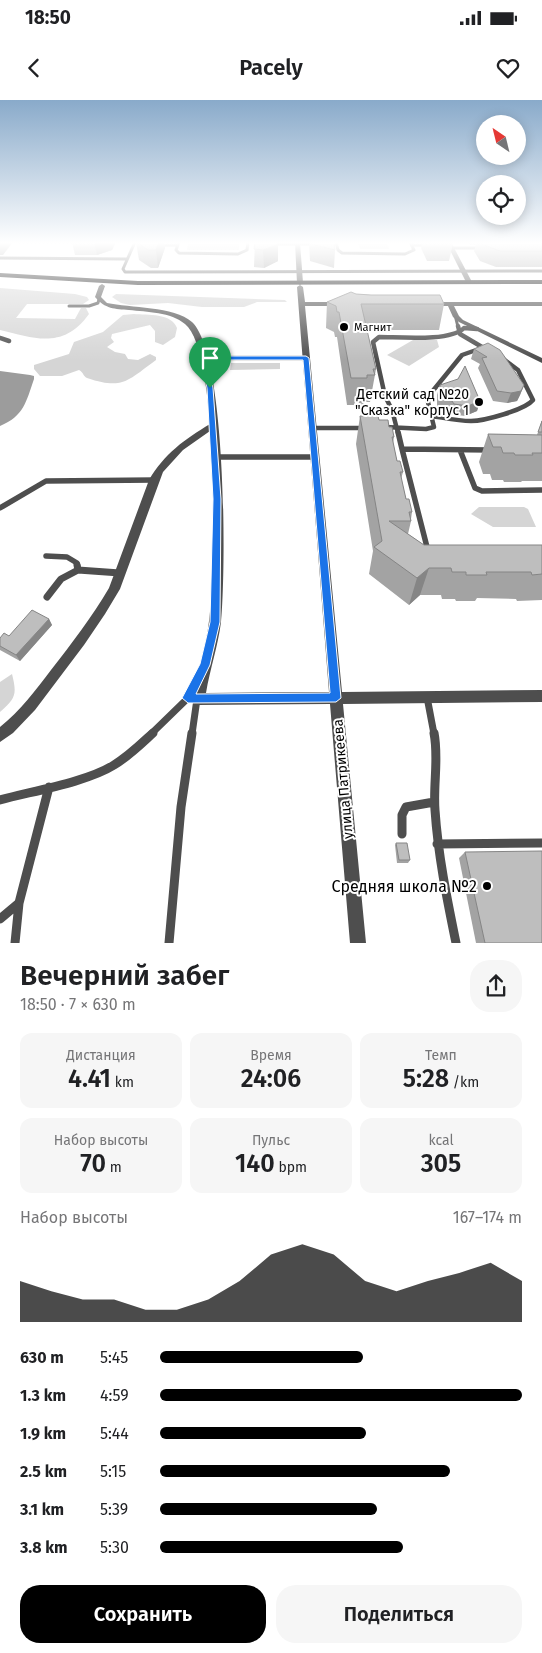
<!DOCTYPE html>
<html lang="ru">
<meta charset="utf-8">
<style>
body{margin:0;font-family:"Fira Sans",sans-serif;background:#f6f6f6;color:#202124;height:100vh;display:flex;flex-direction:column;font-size:19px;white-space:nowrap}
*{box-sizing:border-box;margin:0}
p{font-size:16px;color:#757577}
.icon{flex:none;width:28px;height:28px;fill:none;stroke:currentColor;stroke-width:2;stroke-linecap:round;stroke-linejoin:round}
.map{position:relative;height:843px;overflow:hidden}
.drawer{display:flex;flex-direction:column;background:#fff;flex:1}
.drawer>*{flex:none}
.needle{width:32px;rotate:325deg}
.buttons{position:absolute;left:476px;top:15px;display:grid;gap:10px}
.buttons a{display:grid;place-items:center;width:50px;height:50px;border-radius:50%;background:#fff;box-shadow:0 2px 12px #0003;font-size:25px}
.pin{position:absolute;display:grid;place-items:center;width:42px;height:42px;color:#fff;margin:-51px -21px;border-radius:50% 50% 50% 0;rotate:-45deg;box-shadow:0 0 5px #0007}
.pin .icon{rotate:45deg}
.round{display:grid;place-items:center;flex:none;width:52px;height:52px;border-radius:20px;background:#f6f6f6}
.head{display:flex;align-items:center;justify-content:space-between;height:85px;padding:0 20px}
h1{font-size:28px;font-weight:600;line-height:38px}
.stats{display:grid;grid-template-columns:repeat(3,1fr);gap:8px;height:85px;padding:5px 20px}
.stats div{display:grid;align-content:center;border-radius:12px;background:#f6f6f6;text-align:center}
.stats b{font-size:25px;font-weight:600}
.stats small{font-size:14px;font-weight:400}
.stats p{font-size:14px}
.chart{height:140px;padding:10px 20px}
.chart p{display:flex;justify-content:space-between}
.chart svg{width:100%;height:90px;margin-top:5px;fill:#000;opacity:.7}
.button{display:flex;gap:10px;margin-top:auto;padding:10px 20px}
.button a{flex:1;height:58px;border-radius:20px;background:#000;color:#fff;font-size:20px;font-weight:600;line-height:58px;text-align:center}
.button a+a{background:#f6f6f6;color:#202124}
ul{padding:0 20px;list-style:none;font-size:16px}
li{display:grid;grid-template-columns:80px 60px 1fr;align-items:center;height:38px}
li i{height:12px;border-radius:6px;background:#000}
.status{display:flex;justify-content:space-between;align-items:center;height:35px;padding:0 25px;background:#fff;direction:ltr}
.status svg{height:14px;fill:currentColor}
header{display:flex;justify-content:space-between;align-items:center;height:65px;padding:0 20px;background:#fff;font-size:22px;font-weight:600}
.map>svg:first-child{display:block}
</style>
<div class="status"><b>18:50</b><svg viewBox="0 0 49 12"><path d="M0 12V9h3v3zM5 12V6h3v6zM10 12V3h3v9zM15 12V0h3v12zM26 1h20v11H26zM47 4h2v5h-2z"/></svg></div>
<header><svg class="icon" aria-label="back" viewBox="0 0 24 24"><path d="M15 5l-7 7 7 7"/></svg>Pacely<svg class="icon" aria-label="heart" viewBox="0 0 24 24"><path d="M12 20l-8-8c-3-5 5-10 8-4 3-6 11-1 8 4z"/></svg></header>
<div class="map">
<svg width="542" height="843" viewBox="0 0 542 843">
<rect width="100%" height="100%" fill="#fff"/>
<path fill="#d5d5d5" d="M200,142H239V150H187L188,144H199Z
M358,142H387L389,149H360Z
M0,188L75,194L87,197L89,200L83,204H27L16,218L75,219L81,208H86L89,214C64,249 36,239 0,230Z
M116,194L285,200L287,202H257L244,207H202L168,203L130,205L121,203L112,197Z
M134,214C147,215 172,213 177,228L175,237L163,245L155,242V231L150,225L112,234L111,238L114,242L107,247L115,252L125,254L128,259L138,260L150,254L156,257V260C127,281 123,290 87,278C83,276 84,273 79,270L62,276H40L34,269V265L69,254L74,242L103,232L123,215Z
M413,240H437L439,247L409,266L387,255Z
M231,263H280V269L230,270Z
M479,407H524L528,409L536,427H493L471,414Z
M12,574C17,594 16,598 0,612V582Z"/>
<path fill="#9c9c9c" d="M0,271L30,275L34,276V279C26,302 24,316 0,326Z"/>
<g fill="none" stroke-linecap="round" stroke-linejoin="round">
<path stroke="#4e4e4e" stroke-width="3" d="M16,142H84
M135,142L123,169L125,172L542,171
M179,142L176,150L179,153L238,154L247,150L248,142
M336,142L338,150L342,153L405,154L414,150L410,142
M275,144H311
M164,145H178
M412,145H422
M452,148H482
M0,158L127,159
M69,206H89L98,203L99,199
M455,215L458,227"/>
<path stroke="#4e4e4e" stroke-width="4.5" d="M458,226L460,234L482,247
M0,238L9,241
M204,258H306
M432,316C445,318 458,321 471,321C484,321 525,310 533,300L518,270L502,258
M385,327L426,329L434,327L427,298L462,255L479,249
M313,328H366
M398,333L392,310L385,296L373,242L379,237C399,237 450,242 464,228L477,229"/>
<path stroke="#4e4e4e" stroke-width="5.5" d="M398,332L402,349L490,350
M402,349L428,451
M460,350L475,388L482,391L542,390
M216,357H315
M0,408L46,381L154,380
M46,456L67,457L77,463L78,467"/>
<path stroke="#4e4e4e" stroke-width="7" d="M77,465L78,470L120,473
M47,497L61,479L78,470
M427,597L434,634
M151,634L188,598L197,583
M192,634L197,599"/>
<path stroke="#4e4e4e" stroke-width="9" d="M434,633C439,658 433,684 435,710C438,755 447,799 456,843
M0,700C33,691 87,682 114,665C129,656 141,644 153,633
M402,734V715L406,707L434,702
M437,744L542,743
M0,819L19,803
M15,843L19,803L49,687
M169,843L181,707L192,633"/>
<path fill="#4e4e4e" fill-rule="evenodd" d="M295,142H300L303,183L300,185L297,183Z
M446,142H451L472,182L471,183L466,182Z
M102,184L105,186L101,197L107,203C130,208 174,206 192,222C227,255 226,471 221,522C218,546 210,569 206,593L329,592L297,187L300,185L303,187L305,202H341L344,204L341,206H305L342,592L542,590V602L343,604L366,843H350L330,604L198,605L193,603L192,599C197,573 206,548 209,521C217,459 214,394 210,331L183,350L163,372L120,489L105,514L84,545L35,610L13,633L0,642V627C20,611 36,590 51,570C72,543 92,517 109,488L149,380C164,354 185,339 210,324C208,302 203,238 185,224C171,212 147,212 129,210C115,209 105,209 95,197L99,186Z
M542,202V206H454L459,216L463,220L542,258V263L459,222L453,217L448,206H431L428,204L431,202Z"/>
<path fill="#000" fill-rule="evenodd" d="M0,173L138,181L542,180V184L138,185L0,177Z"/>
</g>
<path fill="#a3a3a3" d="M72,142H116L112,150L97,155H75Z
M136,142H167L164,143L165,148L158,168H151L139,160Z
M255,142L278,161L264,168L254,167Z
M309,142H334L335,150L334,168L310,161Z
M418,142H452L453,143L449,161H427L421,148L422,143Z
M468,142H542V167H496L480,161L474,151L476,145H470Z
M356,194L371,195L444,204L439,230H367L376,269L370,302H364V305H347L337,237H335L334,232L326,228L327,202Z
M488,243L524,285L520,295L517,301L507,303L493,301L478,268L480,264L471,259L474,249Z
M440,285L480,301L477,311L465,316L451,314L449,311L437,309V295Z
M360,316L379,320L389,327L394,337L393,343L397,361L403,372L401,379L406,399L412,412L411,419V421L408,434L424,445H542V500L517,501L516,499L477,498L475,501H456L455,499H442L441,495H420L409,505L369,474L373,451L356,344Z
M542,320V381H522L521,382H504L503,380H492L490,374H483L479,362L488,334L537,335Z
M49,519L52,525L20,561L0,550V538L9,536Z
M396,743L410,760L408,763H397L395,745Z
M465,752L542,843H476L459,758Z"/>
<path fill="#858585" d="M0,142H13L3,155H0Z
M94,142H116L112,150L97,155Z
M159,142H167L164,143L165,148L158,168L156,150Z
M278,144V161L264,168L263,150Z
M524,285L520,295L517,301L507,303L511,293Z
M480,301L477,311L465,316L468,306Z
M429,468L420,495L409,505L417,478Z
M49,519L52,525L20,561L16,555Z"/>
<path fill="#bebebe" stroke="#858585" d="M136,142H159L156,150H148Z
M255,142H278V144L263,150L254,149Z
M310,142H334L335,150L311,144Z
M430,142H452L453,143H430Z
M482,142H542V151H500L484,145Z
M351,192L356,194L371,195H440L444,204H361L376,269H373L375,275H367V278H351L339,212H337L336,206L327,202Z
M488,243L500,250L524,285L521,291L511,293L497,291L482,258L487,257L474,249Z
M465,266L480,301L468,306L454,304L452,301L439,299L440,285L458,279Z
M360,316H378L379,320H388L389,327H392L394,337H392L397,361H400L403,372H400L406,399H409L412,412H409L411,421H389L424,445H542V474L532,475L531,472H486L487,475H466V472H452L451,468H429L417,478L374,447L382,441Z
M542,321V332H538Z
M488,334L542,335V353H532L533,355H515L514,353H503L501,347H493Z
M32,510L49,519L16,555L0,546V538L4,533L9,536Z
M396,743H407L410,760H399Z
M542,751V843H485L465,752Z"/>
<linearGradient id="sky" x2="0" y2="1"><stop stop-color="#89aaca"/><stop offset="0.55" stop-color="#fff"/><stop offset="1" stop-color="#fff" stop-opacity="0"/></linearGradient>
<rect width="542" height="260" fill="url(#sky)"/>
<path fill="#1a73e8" stroke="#fff" fill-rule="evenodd" d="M306,256L309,258L341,598L336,602L188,603L182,598L200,564L210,522L213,399L207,288L201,258L204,256ZM207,260H303L330,593L196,594L210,565L220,522L221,399L213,288Z"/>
<g fill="#000" stroke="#fff" stroke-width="2">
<circle cx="344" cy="227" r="5"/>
<circle cx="479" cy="302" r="5"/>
<circle cx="487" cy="786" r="5"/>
</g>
<g text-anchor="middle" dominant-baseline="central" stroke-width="4" stroke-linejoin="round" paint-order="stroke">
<g font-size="11" fill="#000" stroke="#fff" text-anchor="start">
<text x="354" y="227">Магнит</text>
</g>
<g font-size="14" fill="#000" stroke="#fff" text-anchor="end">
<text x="469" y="294">Детский сад №20<tspan x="469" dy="16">"Сказка" корпус 1</tspan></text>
</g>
<g font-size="14" fill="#000" stroke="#fff">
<text transform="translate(343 679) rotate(-95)">улица Патрикеева</text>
</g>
<g font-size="16" fill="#000" stroke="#fff" text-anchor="end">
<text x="477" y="786">Средняя школа №2</text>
</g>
</g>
</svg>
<div class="buttons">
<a><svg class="needle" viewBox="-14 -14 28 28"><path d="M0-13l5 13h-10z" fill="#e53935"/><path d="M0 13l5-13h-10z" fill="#757577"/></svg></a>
<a><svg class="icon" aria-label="locate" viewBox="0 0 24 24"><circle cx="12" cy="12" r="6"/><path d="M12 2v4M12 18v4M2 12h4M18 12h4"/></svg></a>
</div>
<div class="pin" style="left:210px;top:288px;background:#1e9e55"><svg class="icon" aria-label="arrive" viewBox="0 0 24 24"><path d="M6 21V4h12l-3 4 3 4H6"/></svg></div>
</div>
<section class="drawer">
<div class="head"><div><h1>Вечерний забег</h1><p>18:50 · 7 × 630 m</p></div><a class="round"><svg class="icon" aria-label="share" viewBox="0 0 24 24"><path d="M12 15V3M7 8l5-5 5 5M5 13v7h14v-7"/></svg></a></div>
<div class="stats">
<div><p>Дистанция</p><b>4.41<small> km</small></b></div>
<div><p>Время</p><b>24:06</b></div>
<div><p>Темп</p><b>5:28<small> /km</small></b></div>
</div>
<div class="stats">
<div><p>Набор высоты</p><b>70<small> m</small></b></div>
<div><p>Пульс</p><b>140<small> bpm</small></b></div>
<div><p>kcal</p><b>305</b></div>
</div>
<div class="chart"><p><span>Набор высоты</span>167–174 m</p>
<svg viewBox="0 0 160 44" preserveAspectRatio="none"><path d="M0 44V24L10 29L20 33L30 33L40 38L50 38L60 33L70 24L80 11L90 6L100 11L110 24L120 29L130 24L140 20L150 15L160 24V44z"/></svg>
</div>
<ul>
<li><b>630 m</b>5:45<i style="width:56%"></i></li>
<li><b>1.3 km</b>4:59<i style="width:100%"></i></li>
<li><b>1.9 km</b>5:44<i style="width:57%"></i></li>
<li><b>2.5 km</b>5:15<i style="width:80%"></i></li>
<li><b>3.1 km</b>5:39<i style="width:60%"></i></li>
<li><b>3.8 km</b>5:30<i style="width:67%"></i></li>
</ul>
<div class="button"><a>Сохранить</a><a>Поделиться</a></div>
</section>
